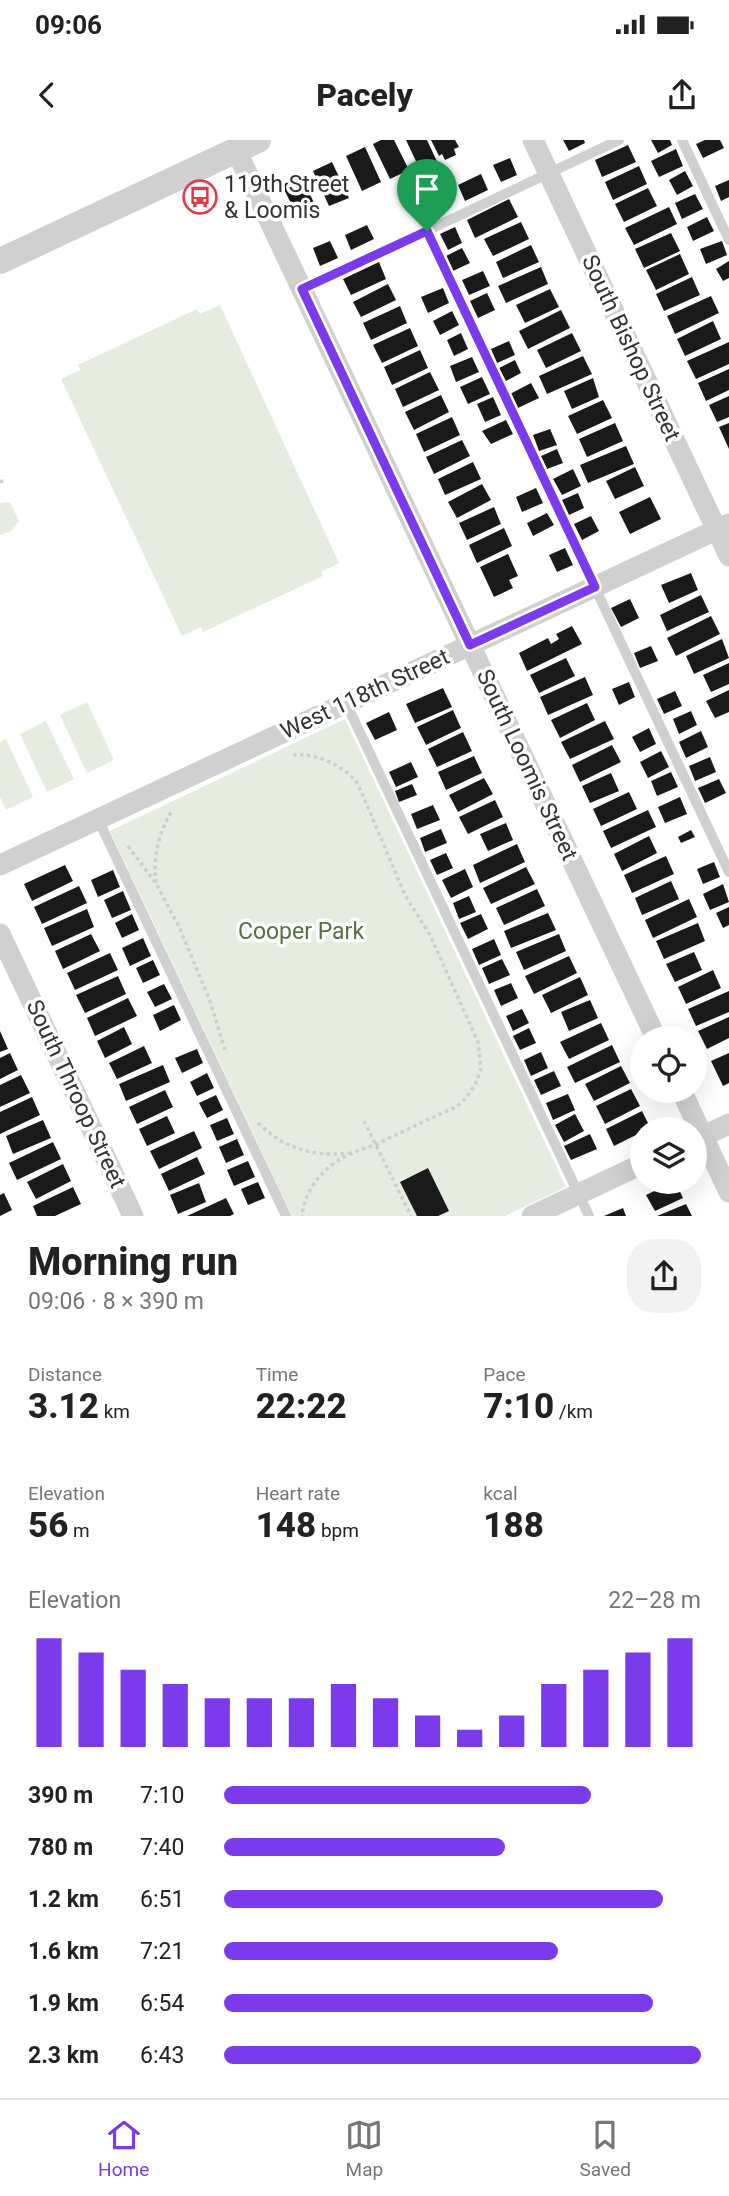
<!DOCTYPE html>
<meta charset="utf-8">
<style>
body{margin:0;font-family:Roboto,sans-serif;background:#f2f2f2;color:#222;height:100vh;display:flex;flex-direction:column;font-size:26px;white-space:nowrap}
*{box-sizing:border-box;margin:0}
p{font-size:23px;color:#767676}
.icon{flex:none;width:38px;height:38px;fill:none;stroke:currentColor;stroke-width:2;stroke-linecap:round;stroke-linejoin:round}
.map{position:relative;height:1076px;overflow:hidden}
.drawer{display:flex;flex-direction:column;background:#fff;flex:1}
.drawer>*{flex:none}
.controls{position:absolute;left:630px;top:886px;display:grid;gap:14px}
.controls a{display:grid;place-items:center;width:77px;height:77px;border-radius:50%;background:#fff;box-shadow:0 7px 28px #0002;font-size:35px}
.pin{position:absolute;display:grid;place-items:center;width:60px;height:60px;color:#fff;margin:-72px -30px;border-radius:50% 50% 50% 0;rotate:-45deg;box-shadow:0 0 7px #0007}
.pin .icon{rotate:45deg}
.round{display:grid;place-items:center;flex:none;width:74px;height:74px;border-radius:28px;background:#f2f2f2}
.overview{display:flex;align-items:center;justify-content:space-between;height:119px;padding:0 28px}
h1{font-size:38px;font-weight:800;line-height:52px}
.figures{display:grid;grid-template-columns:repeat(3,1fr);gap:10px;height:119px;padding:7px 28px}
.figures div{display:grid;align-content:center}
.figures b{font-size:35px;font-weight:800}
.figures small{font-size:19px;font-weight:400}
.figures p{font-size:19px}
.chart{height:196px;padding:14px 28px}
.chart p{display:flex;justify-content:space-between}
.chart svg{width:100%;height:126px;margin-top:7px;stroke:#7c3aed;stroke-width:6}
ul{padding:0 28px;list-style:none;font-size:23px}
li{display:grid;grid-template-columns:112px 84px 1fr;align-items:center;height:52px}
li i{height:18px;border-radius:9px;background:#7c3aed}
.status{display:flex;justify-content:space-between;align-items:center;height:49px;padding:0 35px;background:#fff;direction:ltr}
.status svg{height:19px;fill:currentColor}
header{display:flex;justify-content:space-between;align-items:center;height:91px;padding:0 28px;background:#fff;font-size:32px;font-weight:800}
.menu{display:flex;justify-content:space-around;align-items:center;height:98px;border-top:2px solid #e0e0e0;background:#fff;font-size:19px;color:#767676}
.menu a{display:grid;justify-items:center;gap:4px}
.menu .current{color:#7c3aed}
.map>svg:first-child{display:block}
</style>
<div class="status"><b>09:06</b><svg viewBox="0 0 49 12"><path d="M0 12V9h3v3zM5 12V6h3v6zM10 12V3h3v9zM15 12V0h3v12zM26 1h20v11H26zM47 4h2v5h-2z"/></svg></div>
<header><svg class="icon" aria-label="back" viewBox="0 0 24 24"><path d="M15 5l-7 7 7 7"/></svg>Pacely<svg class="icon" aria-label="share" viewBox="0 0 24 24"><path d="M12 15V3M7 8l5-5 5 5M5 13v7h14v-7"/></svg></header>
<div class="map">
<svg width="729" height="1076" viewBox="0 0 729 1076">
<rect width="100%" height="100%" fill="#fff"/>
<path fill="#e6ecdf" d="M220,165L339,423L321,432L323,436L203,492L201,487L182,496L61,239L80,230L78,225L197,169L200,174Z
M10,362L19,381L11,391L0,395V363Z
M87,562L114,620L87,633L60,575Z
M345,579L566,1047L505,1076H292L110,691Z
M46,581L74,639L47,652L20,594Z
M6,599L33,657L6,670L0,657V602Z"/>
<path fill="#1a1a1a" d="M381,0H394L409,30L390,39L373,4Z
M406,0H427L440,28L423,36Z
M431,0H455L459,7L454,9L456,15L445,20L442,14L439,16Z
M563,0H584L585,3L569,11Z
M651,0H670L672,5L658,13Z
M705,0H720L724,8L703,18L696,4Z
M628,5L636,22L602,37L595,20Z
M365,7L381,42L362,51L346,16Z
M676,9L683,26L659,37L651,21Z
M510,18L517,35L501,42L493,25Z
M332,22L349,58L329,66L313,31Z
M639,26L647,44L613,60L605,42Z
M685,31L693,46L677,55L669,40Z
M481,34L488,50L465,61L458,45Z
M301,36L318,71L299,80L282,45Z
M729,40V57L721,61L715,46Z
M648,48L657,66L624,82L615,64Z
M695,54L703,69L682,79L675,63Z
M431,58L439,72L425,79L418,65Z
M509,59L518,77L475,98L467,80Z
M669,67L677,84L634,105L625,88Z
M707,77L714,91L693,101L687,87Z
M521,82L529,99L493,116L484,99Z
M367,85L374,99L351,110L345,95Z
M455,87L462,103L448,110L440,94Z
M671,93L680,111L644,128L635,109Z
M330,101L338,118L320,126L313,108Z
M722,101L727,115L706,124L700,109Z
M531,105L539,122L503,138L496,122Z
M462,108L470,123L453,131L446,116Z
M680,114L689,134L656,150L646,130Z
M729,121V138L723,141L716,129Z
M379,122L386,139L351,155L343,139Z
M541,127L548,144L506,163L498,146Z
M483,131L490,146L469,155L462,140Z
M692,137L700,155L664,171L656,154Z
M388,144L396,160L361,177L353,162Z
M443,148L449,163L428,173L421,157Z
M550,149L559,167L525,183L516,165Z
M487,153L495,170L478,178L470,161Z
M711,156L719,173L675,194L667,176Z
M400,166L407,183L371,200L363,183Z
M561,170L570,188L528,209L519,191Z
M452,171L459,185L440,195L433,181Z
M713,181L721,199L685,216L677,199Z
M410,188L418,206L382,223L373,205Z
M461,193L468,209L454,216L447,200Z
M572,193L581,211L546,228L537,210Z
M509,201L515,215L497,223L491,209Z
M729,202V224L696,239L687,221Z
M420,210L428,228L392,245L384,227Z
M583,216L592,234L547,254L539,236Z
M472,217L479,232L456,242L450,226Z
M515,220L521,233L506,241L499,228Z
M729,229V250L706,261L698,243Z
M430,232L439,250L403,267L395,249Z
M482,237L490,254L468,264L460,247Z
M593,238L599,257L572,269L564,251Z
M531,243L539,258L518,268L510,254Z
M441,255L449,272L414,290L405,272Z
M729,256V277L717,282L709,265Z
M493,257L501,275L485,282L477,264Z
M603,260L612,278L577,294L568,276Z
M452,277L460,295L424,312L416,294Z
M506,280L513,294L491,304L482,291Z
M615,283L623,301L587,317L579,299Z
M729,283V309L719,287Z
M550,289L557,305L539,311L533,295Z
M462,300L470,316L434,334L426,317Z
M626,306L634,324L588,343L580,325Z
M557,309L563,323L547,329L541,316Z
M473,322L481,339L445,355L438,339Z
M635,327L644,346L615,359L606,341Z
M573,329L581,346L562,355L553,339Z
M482,344L491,360L457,378L448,362Z
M536,348L543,363L522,372L516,357Z
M578,353L584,368L569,375L562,360Z
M650,357L661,379L630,394L619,372Z
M494,367L501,384L467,400L459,383Z
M547,373L554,385L533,396L527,383Z
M591,376L599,391L582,400L574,384Z
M504,388L512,406L477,423L469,405Z
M565,408L573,425L557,432L549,415Z
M508,414L518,436L509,440L513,448L494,457L480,427Z
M691,433L698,450L669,463L661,445Z
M701,455L709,472L667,491L660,475Z
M630,459L639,478L621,487L611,468Z
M711,476L720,494L676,516L667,498Z
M572,486L582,504L527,531L519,513L548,498L551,504L559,499L556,494Z
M722,499L729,518L694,534L686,516Z
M651,506L658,521L640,528L634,513Z
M566,518L575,536L539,553L530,535Z
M729,523V544L711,552L703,535Z
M585,537L593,555L548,575L540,557Z
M629,542L635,557L619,565L612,549Z
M443,548L452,567L415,583L406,564Z
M729,550V572L715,578L706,561Z
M675,551L682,566L664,574L657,559Z
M587,563L595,580L560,598L551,580Z
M453,570L461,588L426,605L417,587Z
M691,571L697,585L679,594L673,579Z
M389,572L397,590L375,600L366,583Z
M605,581L614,599L570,619L561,602Z
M649,588L656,604L640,612L632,597Z
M701,591L708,607L686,618L679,602Z
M463,592L472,611L437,627L428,609Z
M612,605L621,622L580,642L572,625Z
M661,611L669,627L648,638L640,622Z
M474,616L482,633L446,650L438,632Z
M710,617L716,632L695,641L689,626Z
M411,622L418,637L396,647L389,632Z
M671,632L678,647L657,656L651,641Z
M611,633L619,651L590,663L582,646Z
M484,638L493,654L458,672L449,655Z
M719,639L726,653L705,663L698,648Z
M412,644L417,655L399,662L395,651Z
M629,652L637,669L601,686L593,669Z
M680,657L687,674L665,683L658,667Z
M495,660L503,677L468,694L459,677Z
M433,665L440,680L417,689L411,674Z
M648,670L656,687L611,708L603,691Z
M506,683L513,700L488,711L480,694Z
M441,689L447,703L425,712L420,698Z
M691,690L695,697L681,703L678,697Z
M649,696L657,713L622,731L614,714Z
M517,704L525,722L480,743L473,725Z
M446,713L453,728L437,735L430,720Z
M666,716L674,734L632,753L624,735Z
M714,722L720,737L703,744L697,729Z
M65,725L73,741L32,761L24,744Z
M526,727L535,744L491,764L483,748Z
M465,729L473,747L451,758L442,740Z
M113,730L120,747L98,757L91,740Z
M671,741L679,759L642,775L635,758Z
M723,744L729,762L710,770L703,754Z
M79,746L87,763L42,784L34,767Z
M537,749L545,766L504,785L496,768Z
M123,751L131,770L112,778L104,760Z
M469,756L476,772L459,779L453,763Z
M689,759L697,777L653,798L645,780Z
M729,767V785L723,788L716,773Z
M87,769L94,787L52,806L44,788Z
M548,773L556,790L511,808L504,791Z
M132,774L139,790L122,798L115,783Z
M481,774L488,789L468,799L460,783Z
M698,783L705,801L664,819L656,801Z
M91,794L100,811L63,829L55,811Z
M559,794L566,811L524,830L516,812Z
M143,798L151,816L130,826L122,808Z
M494,799L501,815L479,825L472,809Z
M694,812L702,830L675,842L666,824Z
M110,813L118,830L75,850L67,833Z
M569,816L577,833L534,854L525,836Z
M502,819L510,835L489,844L482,828Z
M153,820L160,835L143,843L136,828Z
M713,830L721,848L686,864L678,847Z
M118,836L126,854L85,873L76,855Z
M580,837L588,855L551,873L542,855Z
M511,843L518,858L501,866L494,850Z
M164,844L172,859L155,867L147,852Z
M729,851V872L696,886L688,869Z
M128,858L137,876L95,896L87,878Z
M590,860L598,878L569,891L561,872Z
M174,865L181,880L160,891L153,875Z
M522,869L529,883L513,891L506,876Z
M729,877V898L707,909L698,891Z
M601,883L609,900L569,919L560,902Z
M124,887L132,904L105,918L97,901Z
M529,888L536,903L520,910L513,896Z
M0,891L8,909L0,912Z
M612,905L620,922L575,943L567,927Z
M144,906L152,923L117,939L109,923Z
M197,909L203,923L182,933L175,918Z
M541,912L548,928L531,936L524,920Z
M10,913L18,930L0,939V918Z
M729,913V943L723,946L711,921Z
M163,925L170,942L126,961L119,944Z
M621,926L630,943L594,961L585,944Z
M554,931L561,946L541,955L534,940Z
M207,933L214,948L197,956L190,942Z
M21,935L30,953L0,967V945Z
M631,949L640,966L605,984L596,966Z
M165,950L173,967L137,984L129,967Z
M568,954L575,970L553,980L546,963Z
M216,955L223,970L207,978L199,963Z
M32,957L40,975L0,994V972Z
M642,971L651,989H642V992L614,1006L606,989Z
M575,974L584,991L564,1002L555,985Z
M167,976L175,993L147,1006L139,989Z
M227,978L234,994L217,1001L210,985Z
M43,980L51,998L13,1014L6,996Z
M194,991L202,1008L159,1029L150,1011Z
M590,994L597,1009L571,1020L564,1006Z
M237,999L244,1015L226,1023L219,1007Z
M53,1002L61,1019L17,1040L9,1023Z
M197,1017L205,1034L169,1051L161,1034Z
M248,1021L255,1037L234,1046L227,1030Z
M63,1024L71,1041L36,1059L27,1042Z
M428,1028L449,1071L438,1076H417L400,1042Z
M675,1041L683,1058L655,1071L646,1055Z
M258,1042L265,1058L248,1065L241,1049Z
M199,1043L206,1062L178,1074L170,1055Z
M73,1047L81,1064L55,1076H37L33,1066Z
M4,1053L12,1070L0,1076V1055Z
M226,1058L234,1074L230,1076H187Z
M686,1064L692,1076H657Z
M623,1068L626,1076H604Z"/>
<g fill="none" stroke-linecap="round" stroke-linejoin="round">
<path stroke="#cdcdcd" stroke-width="3.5" stroke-dasharray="3.5 3.5" stroke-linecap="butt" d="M0,342L5,340
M293,615C317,613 343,625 358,644L405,755L430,795L478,902L481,930L475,945L466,958L456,967C431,978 406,990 381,1002C371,1007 360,1009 350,1014C325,1026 305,1047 302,1076
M128,706L157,745L180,789L210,861L225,910
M156,743C153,717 158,695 171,672
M364,981L411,1076
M258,983C285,1009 313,1017 350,1013"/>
<path stroke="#d0d0d0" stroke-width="10" d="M682,0L729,100
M427,91L729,732
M302,150L619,0
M346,563L589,1076
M98,679L286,1076"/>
<path stroke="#d0d0d0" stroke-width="21" d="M533,0L729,416
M236,10L656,898
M0,725L729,384
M0,794L133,1076
M681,950L729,1052
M695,1000L729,984
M532,1076L642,1024"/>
<path stroke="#d0d0d0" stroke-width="26" d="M0,121L258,0"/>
</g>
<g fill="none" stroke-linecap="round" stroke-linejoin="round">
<defs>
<path id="route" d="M427,91L595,447L470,505L302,149Z"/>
</defs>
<use href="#route" stroke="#fff" stroke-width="14"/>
<use href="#route" stroke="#7c3aed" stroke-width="9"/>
</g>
<defs>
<symbol id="bus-ring" viewBox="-11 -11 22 22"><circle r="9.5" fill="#fff" stroke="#e63946" stroke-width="1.5"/><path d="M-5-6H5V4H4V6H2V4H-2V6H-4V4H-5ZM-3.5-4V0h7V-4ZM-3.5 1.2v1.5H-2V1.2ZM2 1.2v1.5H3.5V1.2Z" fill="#e63946"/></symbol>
</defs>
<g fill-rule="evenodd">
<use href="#bus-ring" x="181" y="38" width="38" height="38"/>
</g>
<g text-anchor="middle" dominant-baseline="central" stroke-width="7" stroke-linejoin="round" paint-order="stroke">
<g font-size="23" fill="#333" stroke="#fff" text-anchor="start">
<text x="224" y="44">119th Street<tspan x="224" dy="26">&amp; Loomis</tspan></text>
</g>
<g font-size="23" fill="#333" stroke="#fff">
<text transform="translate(631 208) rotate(65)">South Bishop Street</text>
<text transform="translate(365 554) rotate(-25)">West 118th Street</text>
<text transform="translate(527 625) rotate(65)">South Loomis Street</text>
<text transform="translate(76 954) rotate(65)">South Throop Street</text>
</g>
<g font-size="23" fill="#56703f" stroke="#fff">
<text x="301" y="791">Cooper Park</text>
</g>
</g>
</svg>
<div class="controls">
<a><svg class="icon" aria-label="locate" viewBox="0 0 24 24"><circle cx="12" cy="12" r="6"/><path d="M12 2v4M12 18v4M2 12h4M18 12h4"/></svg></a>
<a><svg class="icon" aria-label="layers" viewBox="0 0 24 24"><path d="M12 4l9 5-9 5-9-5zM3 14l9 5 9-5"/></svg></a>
</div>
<div class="pin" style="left:427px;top:91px;background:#1e9e55"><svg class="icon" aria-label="arrive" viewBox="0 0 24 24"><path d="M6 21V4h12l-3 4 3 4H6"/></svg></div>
</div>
<section class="drawer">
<div class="overview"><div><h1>Morning run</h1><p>09:06 · 8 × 390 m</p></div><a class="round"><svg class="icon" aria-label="share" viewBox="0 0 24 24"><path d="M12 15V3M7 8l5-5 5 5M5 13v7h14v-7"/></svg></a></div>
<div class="figures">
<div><p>Distance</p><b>3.12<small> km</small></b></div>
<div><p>Time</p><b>22:22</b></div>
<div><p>Pace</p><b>7:10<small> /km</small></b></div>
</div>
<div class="figures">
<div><p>Elevation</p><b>56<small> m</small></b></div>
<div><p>Heart rate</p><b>148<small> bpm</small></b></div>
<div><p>kcal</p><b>188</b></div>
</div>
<div class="chart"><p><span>Elevation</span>22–28 m</p>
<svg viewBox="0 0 160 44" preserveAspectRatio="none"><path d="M5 44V6M15 44V11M25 44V17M35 44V22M45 44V27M55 44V27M65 44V27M75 44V22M85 44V27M95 44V33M105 44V38M115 44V33M125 44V22M135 44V17M145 44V11M155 44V6"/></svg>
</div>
<ul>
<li><b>390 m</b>7:10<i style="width:77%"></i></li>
<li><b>780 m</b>7:40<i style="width:59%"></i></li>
<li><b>1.2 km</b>6:51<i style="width:92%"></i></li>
<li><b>1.6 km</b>7:21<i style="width:70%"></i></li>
<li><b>1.9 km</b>6:54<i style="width:90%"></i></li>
<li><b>2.3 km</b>6:43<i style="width:100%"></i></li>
</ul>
</section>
<nav class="menu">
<a class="current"><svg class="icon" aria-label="home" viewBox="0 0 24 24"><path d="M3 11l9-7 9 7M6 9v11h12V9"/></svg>Home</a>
<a><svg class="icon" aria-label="map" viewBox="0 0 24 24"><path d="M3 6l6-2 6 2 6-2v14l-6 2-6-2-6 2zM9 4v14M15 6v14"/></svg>Map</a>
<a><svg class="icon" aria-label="saved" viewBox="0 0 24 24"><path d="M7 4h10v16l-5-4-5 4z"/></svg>Saved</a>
</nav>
